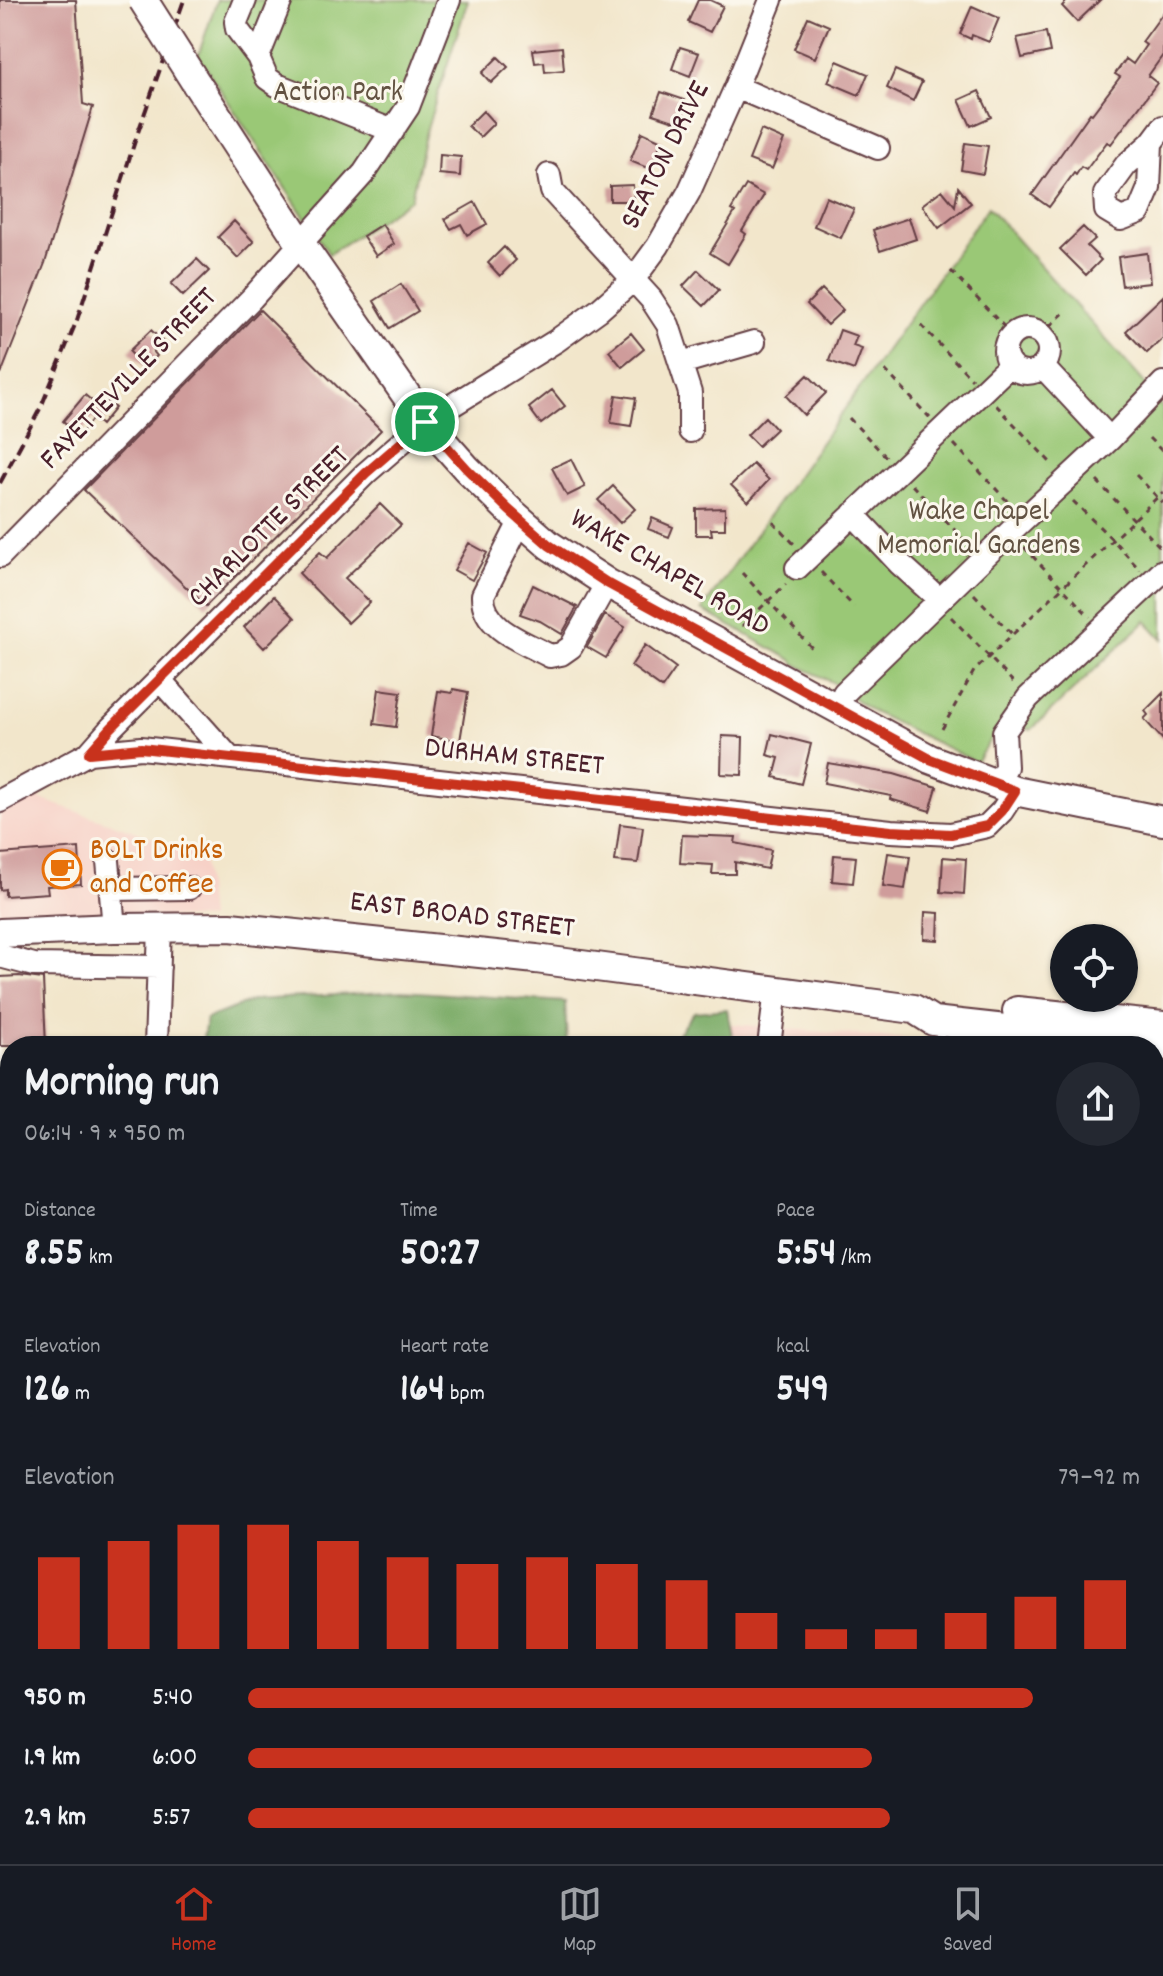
<!DOCTYPE html>
<meta charset="utf-8">
<style>
body{margin:0;font-family:Dekko,sans-serif;background:#242831;color:#f1f3f6;height:100vh;display:flex;flex-direction:column;font-size:30px;white-space:nowrap}
*{box-sizing:border-box;margin:0}
p{font-size:26px;color:#9ea1a6}
.icon{flex:none;width:44px;height:44px;fill:none;stroke:currentColor;stroke-width:2;stroke-linecap:round;stroke-linejoin:round}
.map{position:relative;flex:1;overflow:hidden}
.drawer{position:absolute;left:0px;top:1036px;width:1164px;height:828px;display:flex;flex-direction:column;background:#171b24;border-radius:32px 32px 0 0;box-shadow:0 2px 6px #0004}
.drawer>*{flex:none}
.controls{position:absolute;left:1050px;top:924px;display:grid;gap:16px}
.controls a{display:grid;place-items:center;width:88px;height:88px;border-radius:50%;background:#171b24;box-shadow:0 2px 6px #0004;font-size:40px}
.pin{position:absolute;display:grid;place-items:center;width:68px;height:68px;color:#fff;margin:-34px;border:4px solid #fff;border-radius:50%;box-shadow:0 2px 8px #0007}
.round{display:grid;place-items:center;flex:none;width:84px;height:84px;border-radius:42px;background:#242831}
.headline{display:flex;align-items:center;justify-content:space-between;height:136px;padding:0 24px}
h1{font-size:44px;font-weight:700;line-height:60px}
.metrics{display:grid;grid-template-columns:repeat(3,1fr);gap:12px;height:136px;padding:8px 24px}
.metrics div{display:grid;align-content:center}
.metrics b{font-size:40px;font-weight:700}
.metrics small{font-size:22px;font-weight:400}
.metrics p{font-size:22px}
.chart{height:224px;padding:16px 24px}
.chart p{display:flex;justify-content:space-between}
.chart svg{width:100%;height:144px;margin-top:8px;stroke:#c8321e;stroke-width:6}
ul{padding:0 24px;list-style:none;font-size:26px}
li{display:grid;grid-template-columns:128px 96px 1fr;align-items:center;height:60px}
li i{height:20px;border-radius:10px;background:#c8321e}
.tabs{display:flex;justify-content:space-around;align-items:center;height:112px;border-top:2px solid #363941;background:#171b24;font-size:22px;color:#9ea1a6}
.tabs a{display:grid;justify-items:center;gap:4px}
.tabs .active{color:#c8321e}
.map>svg:first-child{display:block}
</style>
<div class="map">
<svg width="1163" height="1864" viewBox="0 0 1163 1864">
<rect width="100%" height="100%" fill="#fbf7ec"/>
<filter id="ink" filterUnits="userSpaceOnUse"><feTurbulence type="fractalNoise" baseFrequency=".0125" numOctaves="2"/><feDisplacementMap in="SourceGraphic" scale="16" xChannelSelector="R" yChannelSelector="G"/><feConvolveMatrix kernelMatrix="1 2 1 2 8 2 1 2 1" color-interpolation-filters="sRGB"/></filter>
<filter id="wash" filterUnits="userSpaceOnUse"><feTurbulence type="fractalNoise" baseFrequency=".006" numOctaves="4" result="noise"/><feDisplacementMap in="SourceGraphic" scale="32" xChannelSelector="R" yChannelSelector="G"/><feGaussianBlur stdDeviation="1.8" result="paint"/><feColorMatrix in="noise" values="0 0 0 0 0 0 0 0 0 0 0 0 0 0 0 0 0 1.4 0 .05"/><feComposite in="paint" operator="in"/></filter>
<g filter="url(#wash)">
<rect width="100%" height="100%" fill="#f2e6cb"/>
<path fill="#f7d1c7" d="M32,796L203,855L209,919L129,915L0,919V812Z
M720,1023L940,1042L977,1046H718Z
M1154,1065L1163,1066V1425L1154,1434Z
M97,1854H918L908,1864H87Z"/>
<path fill="#9ac876" stroke="#727450" stroke-width="2" d="M217,0H468L426,131L411,199L329,254L198,56Z
M988,207L1143,381L1163,409V639L1146,621L1031,730L1027,729L1018,720L1007,714L976,762L873,712L832,682L795,664L792,660L702,610Z
M159,1854H207L217,1864H149Z
M321,1854H373L364,1864H331Z"/>
<path fill="#7bac67" stroke="#626649" stroke-width="2" d="M402,991L565,1002L567,1046H202L206,1019L254,1000Z
M727,1009L734,1046H673L674,1039L694,1012Z
M0,1348L10,1349V1644L0,1635Z
M1163,1420V1705L1154,1714V1429Z
M10,1721V1854H23L13,1864H0V1724Z
M910,1854H1090L1087,1864H901Z"/>
<g fill="none" stroke-linecap="round" stroke-linejoin="round">
<path stroke="#4cb6c9" stroke-width="4" d="M0,1790L10,1779"/>
</g>
<g id="blocks">
<path fill="#cf9c9b" d="M0,0H76L83,104L93,107L45,263L1,374Z
M698,0H710L723,6L710,32L688,22Z
M1068,0H1100L1077,22L1062,6Z
M972,6L999,18L989,42L972,35L971,39L960,34Z
M1163,13V55L1148,76L1157,83L1111,144L1107,142L1086,170L1081,167L1076,175L1074,173L1049,207L1032,195L1090,113L1092,114L1120,77L1115,74L1126,59L1133,64L1146,45L1142,42Z
M808,17L829,26L815,58L794,49Z
M1046,32L1050,52L1022,58L1017,38Z
M562,47L564,70L545,72L544,62L535,63L533,50Z
M680,47L699,53L690,76L672,69Z
M498,57L508,67L491,83L482,73Z
M837,61L868,74L859,95L828,82Z
M895,70L922,82L913,101L887,88Z
M979,91L991,117L971,126L959,100Z
M661,92L685,100L677,122L653,114Z
M483,111L494,123L480,137L468,126Z
M761,130L784,140L772,169L749,160Z
M642,132L662,141L650,169L630,161Z
M965,143L988,146L983,174L961,170Z
M440,155L461,157L460,176L439,174Z
M633,185L634,201H610V186Z
M746,185L764,195L742,231L746,234L728,264L710,253L735,212L731,210Z
M958,187L971,203L939,228L922,205L942,190L955,206Z
M826,197L854,209L841,238L814,226Z
M475,202L487,224L467,235L461,224L451,229L445,219Z
M909,218L916,239L880,251L873,230Z
M234,221L254,242L238,258L218,237Z
M382,224L394,244L376,256L363,236Z
M1083,227L1095,239L1087,246L1101,260L1086,275L1060,249Z
M504,247L516,260L500,276L488,263Z
M1147,253L1150,283L1122,286L1118,257Z
M197,259L209,271L183,296L171,284Z
M698,270L719,290L704,306L683,286Z
M401,284L418,311L390,328L374,301Z
M822,289L843,310L827,325L807,304Z
M1163,296V338L1147,353L1126,331Z
M260,310L381,430L206,606L84,490Z
M151,330L163,342L153,351L157,356L145,368L129,351Z
M840,330L857,336L853,346L862,349L854,370L829,361Z
M631,333L644,349L622,367L609,351Z
M808,375L826,393L804,415L786,396Z
M552,390L565,406L541,424L529,408Z
M85,395L97,405L103,398L115,408L101,425L93,418L80,435L63,421Z
M616,395L636,398L631,426L611,423Z
M765,417L776,429L758,446L747,435Z
M571,459L585,487L567,496L552,468Z
M753,464L769,480L748,502L731,485Z
M613,486L635,509L620,523L598,500Z
M380,504L401,525L345,578L370,602L348,623L299,573L320,552L327,558Z
M725,508V529H711L712,535H696V509Z
M652,518L673,527L669,537L648,529Z
M469,543L487,553L472,580L454,570Z
M533,585L577,607L562,634L540,621L520,614Z
M274,596L295,618L264,648L244,627Z
M605,615L625,627L606,658L587,647Z
M645,645L676,668L662,688L631,666Z
M379,689L401,692L396,727L374,724Z
M453,689L468,692L460,741L431,736L438,691L452,693Z
M1163,693V740L1144,719L1148,715L1145,711Z
M772,734L811,744L801,784L774,777L779,758L767,755Z
M722,736L743,737L742,775L721,774Z
M828,763L894,774L937,787L930,811L890,799L891,796L824,783Z
M620,824L643,827L638,863L615,861Z
M682,835L736,837L735,843L771,850L767,869L735,862V874H712L713,865L680,863Z
M79,848L81,884L47,886L48,893L5,896V889L0,890V854Z
M888,853L910,856L905,889L883,886Z
M834,855L856,857L853,883L832,881Z
M943,857L966,859L964,894L941,892Z
M925,912L939,913L938,940L924,939Z
M19,976L43,979L46,1046H0V977Z"/>
</g>
</g>
<g filter="url(#ink)">
<use href="#blocks" fill-opacity="0" stroke="#633d43" stroke-width="2"/>
<g fill="none" stroke-linecap="round" stroke-linejoin="round">
<defs>
<path id="minor" d="M245,0L236,22L237,29L258,57L267,78L277,85L393,131
M258,57L281,0
M736,87L878,148
M1151,143L1149,188L1139,212L1121,219L1106,210L1105,194L1126,165L1151,143L1163,127
M549,175L552,191L651,299L668,325L690,393V431
M1005 351a22 22 0 1 1 44 0a22 22 0 1 1-44 0Z
M681,363L754,342
M1043,367L1110,439
M853,514L899,563L940,600
M521,520L483,595C482,629 524,642 550,656L561,654L571,647L607,583
M0,556L252,298L364,173L408,107L449,0
M797,568L1010,365
M160,680L229,757
M837,709L844,693L1011,531L1110,439L1163,383
M89,753L111,728L366,473L425,422L556,341L599,310L633,280L658,246L689,192L736,87L771,0
M996,785L1006,767L1004,732L1028,698L1163,571
M0,801L89,753L141,748L891,831L951,834L987,826L1002,811L1015,791
M108,861L114,928
M111,889L189,888
M0,956L34,965L159,967
M156,1046L160,927
M769,1046L776,990
M0,1127H10
M1154,1407L1163,1398
M1154,1784L1163,1789
M55,1864L65,1854
M582,1864L591,1854
M672,1864L682,1854"/>
<path id="major" d="M196,83L301,244L425,422L467,469L509,510L549,545L607,583L930,759L1015,791L1163,821
M0,933L114,928L230,927L536,959L914,1009L933,1021L1163,1046
M1017,1011L1163,1026"/>
</defs>
<use href="#minor" stroke="#633d43" stroke-width="26"/>
<use href="#major" stroke="#633d43" stroke-width="32"/>
<path stroke="#633d43" stroke-width="3" stroke-dasharray="6 6" stroke-linecap="butt" d="M951,271L1012,335
M921,325L972,379
M1041,334L1067,310
M885,370L930,418
M996,405L1051,463
M849,418L888,459
M1149,438L1163,452
M954,444L1009,503
M1136,475L1163,503
M1097,481L1163,550
M912,485L967,543
M1073,501L1113,540L1140,570
M773,522L797,547
M1024,547L1090,617
M821,572L854,607
M742,573L812,648
M974,594L1013,635
M951,617L1017,686
M742,626L786,584
M942,729L974,671L1163,492
M760,1864L770,1854
M889,1864L899,1854"/>
<use href="#minor" stroke="#fff" stroke-width="22"/>
<use href="#major" stroke="#fff" stroke-width="28"/>
<path stroke="#4a1f2b" stroke-width="4" stroke-dasharray="12 6" stroke-linecap="butt" d="M0,483L41,407L77,320L135,141L184,0"/>
<defs>
<path id="major-bridge" d="M143,0L196,83"/>
</defs>
<use href="#major-bridge" stroke="#633d43" stroke-width="32" stroke-linecap="butt"/>
<use href="#major-bridge" stroke="#fff" stroke-width="28"/>
</g>
</g>
<g fill="none" stroke-linecap="round" stroke-linejoin="round" filter="url(#ink)">
<defs>
<path id="route" d="M425,422L467,469L509,510L549,545L607,583L930,759L1015,791L1002,811L987,826L951,834L891,831L141,748L89,753L111,728L366,473Z"/>
</defs>
<use href="#route" stroke="#fff" stroke-width="16"/>
<use href="#route" stroke="#c8321e" stroke-width="10"/>
</g>
<defs>
<symbol id="cafe-ring" viewBox="-11 -11 22 22"><circle r="9.5" fill="#fbf7ec" stroke="#e8710a" stroke-width="1.5"/><path d="M-5.5-4.5H6V0H3Q3 3.5 0 3.5H-2.5Q-5.5 3.5-5.5 0ZM3-3.2v2h1.7v-2ZM-6 4.5H4V6H-6Z" fill="#e8710a"/></symbol>
</defs>
<g fill-rule="evenodd">
<use href="#cafe-ring" x="40" y="847" width="44" height="44"/>
</g>
<g text-anchor="middle" dominant-baseline="central" stroke-width="6" stroke-linejoin="round" paint-order="stroke">
<g font-size="30" fill="#625242" stroke="#fbf7ec">
<text x="338" y="94">Action Park</text>
<text x="979" y="513">Wake Chapel<tspan x="979" dy="34">Memorial Gardens</tspan></text>
</g>
<g font-size="30" fill="#4a1f2b" stroke="#fbf7ec">
<text transform="translate(667 156) rotate(-63)">SEATON DRIVE</text>
<text transform="translate(130 380) rotate(-46)">FAYETTEVILLE STREET</text>
<text transform="translate(270 528) rotate(-45)">CHARLOTTE STREET</text>
<text transform="translate(669 574) rotate(30)">WAKE CHAPEL ROAD</text>
<text transform="translate(514 759) rotate(6)">DURHAM STREET</text>
<text transform="translate(462 917) rotate(7)">EAST BROAD STREET</text>
</g>
<g font-size="30" fill="#c56008" stroke="#fbf7ec" text-anchor="start">
<text x="90" y="852">BOLT Drinks<tspan x="90" dy="34">and Coffee</tspan></text>
</g>
</g>
</svg>
<div class="controls">
<a><svg class="icon" aria-label="locate" viewBox="0 0 24 24"><circle cx="12" cy="12" r="6"/><path d="M12 2v4M12 18v4M2 12h4M18 12h4"/></svg></a>
</div>
<div class="pin" style="left:425px;top:422px;background:#1e9e55"><svg class="icon" aria-label="arrive" viewBox="0 0 24 24"><path d="M6 21V4h12l-3 4 3 4H6"/></svg></div>
<section class="drawer">
<div class="headline"><div><h1>Morning run</h1><p>06:14 · 9 × 950 m</p></div><a class="round"><svg class="icon" aria-label="share" viewBox="0 0 24 24"><path d="M12 15V3M7 8l5-5 5 5M5 13v7h14v-7"/></svg></a></div>
<div class="metrics">
<div><p>Distance</p><b>8.55<small> km</small></b></div>
<div><p>Time</p><b>50:27</b></div>
<div><p>Pace</p><b>5:54<small> /km</small></b></div>
</div>
<div class="metrics">
<div><p>Elevation</p><b>126<small> m</small></b></div>
<div><p>Heart rate</p><b>164<small> bpm</small></b></div>
<div><p>kcal</p><b>549</b></div>
</div>
<div class="chart"><p><span>Elevation</span>79–92 m</p>
<svg viewBox="0 0 160 44" preserveAspectRatio="none"><path d="M5 44V16M15 44V11M25 44V6M35 44V6M45 44V11M55 44V16M65 44V18M75 44V16M85 44V18M95 44V23M105 44V33M115 44V38M125 44V38M135 44V33M145 44V28M155 44V23"/></svg>
</div>
<ul>
<li><b>950 m</b>5:40<i style="width:88%"></i></li>
<li><b>1.9 km</b>6:00<i style="width:70%"></i></li>
<li><b>2.9 km</b>5:57<i style="width:72%"></i></li>
</ul>
</section>
</div>
<nav class="tabs">
<a class="active"><svg class="icon" aria-label="home" viewBox="0 0 24 24"><path d="M3 11l9-7 9 7M6 9v11h12V9"/></svg>Home</a>
<a><svg class="icon" aria-label="map" viewBox="0 0 24 24"><path d="M3 6l6-2 6 2 6-2v14l-6 2-6-2-6 2zM9 4v14M15 6v14"/></svg>Map</a>
<a><svg class="icon" aria-label="saved" viewBox="0 0 24 24"><path d="M7 4h10v16l-5-4-5 4z"/></svg>Saved</a>
</nav>
